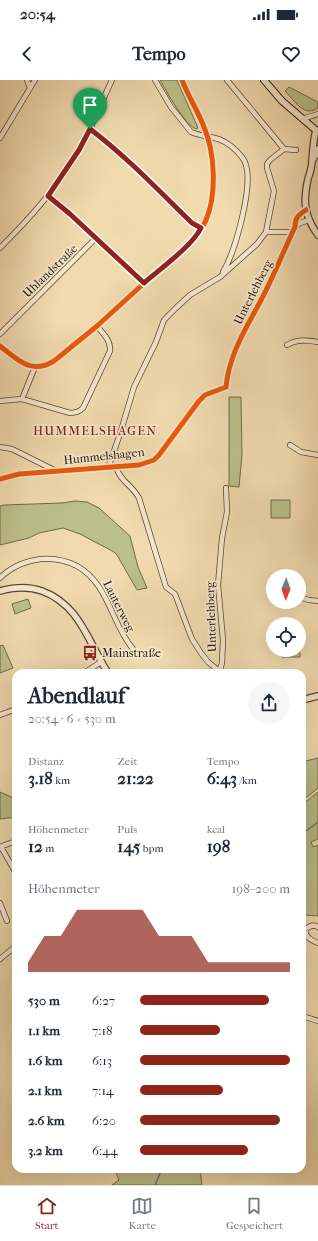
<!DOCTYPE html>
<html lang="de">
<meta charset="utf-8">
<style>
body{margin:0;font-family:"IM FELL French Canon",serif;background:#f6f6f7;color:#1f2937;height:100vh;display:flex;flex-direction:column;font-size:15px;white-space:nowrap}
*{box-sizing:border-box;margin:0}
p{font-size:13px;color:#747a83}
.icon{flex:none;width:22px;height:22px;fill:none;stroke:currentColor;stroke-width:2;stroke-linecap:round;stroke-linejoin:round}
.map{position:relative;flex:1;overflow:hidden}
.panel{position:absolute;left:12px;top:589px;width:294px;height:504px;display:flex;flex-direction:column;background:#fff;border-radius:12px;box-shadow:0 4px 16px #0002}
.panel>*{flex:none}
.needle{width:26px;rotate:181deg}
.buttons{position:absolute;left:266px;top:489px;display:grid;gap:8px}
.buttons a{display:grid;place-items:center;width:40px;height:40px;border-radius:50%;background:#fff;box-shadow:0 4px 16px #0002;font-size:20px}
.pin{position:absolute;display:grid;place-items:center;width:34px;height:34px;color:#fff;margin:-41px -17px;border-radius:50% 50% 50% 0;rotate:-45deg;box-shadow:0 0 4px #0007}
.pin .icon{rotate:45deg}
.round{display:grid;place-items:center;flex:none;width:42px;height:42px;border-radius:21px;background:#f6f6f7}
.overview{display:flex;align-items:center;justify-content:space-between;height:68px;padding:0 16px}
h1{font-size:22px;font-weight:700;line-height:30px}
.stats{display:grid;grid-template-columns:repeat(3,1fr);gap:6px;height:68px;padding:4px 16px}
.stats div{display:grid;align-content:center}
.stats b{font-size:17px;font-weight:700}
.stats small{font-size:11px;font-weight:400}
.stats p{font-size:11px}
.chart{height:112px;padding:8px 16px}
.chart p{display:flex;justify-content:space-between}
.chart svg{width:100%;height:72px;margin-top:4px;fill:#8f2418;opacity:.7}
ul{padding:0 16px;list-style:none;font-size:13px}
li{display:grid;grid-template-columns:64px 48px 1fr;align-items:center;height:30px}
li i{height:10px;border-radius:5px;background:#8f2418}
.status{display:flex;justify-content:space-between;align-items:center;height:28px;padding:0 20px;background:#fff;direction:ltr}
.status svg{height:11px;fill:currentColor}
header{display:flex;justify-content:space-between;align-items:center;height:52px;padding:0 16px;background:#fff;font-size:18px;font-weight:700}
.dock{display:flex;justify-content:space-around;align-items:center;height:56px;border-top:1px solid #e0e1e3;background:#fff;font-size:11px;color:#747a83}
.dock a{display:grid;justify-items:center;gap:2px}
.dock .active{color:#8f2418}
.map>svg:first-child{display:block}
</style>
<div class="status"><b>20:54</b><svg viewBox="0 0 49 12"><path d="M0 12V9h3v3zM5 12V6h3v6zM10 12V3h3v9zM15 12V0h3v12zM26 1h20v11H26zM47 4h2v5h-2z"/></svg></div>
<header><svg class="icon" aria-label="back" viewBox="0 0 24 24"><path d="M15 5l-7 7 7 7"/></svg>Tempo<svg class="icon" aria-label="heart" viewBox="0 0 24 24"><path d="M12 20l-8-8c-3-5 5-10 8-4 3-6 11-1 8 4z"/></svg></header>
<div class="map">
<svg width="318" height="1105" viewBox="0 0 318 1105">
<rect width="100%" height="100%" fill="#f1daaf"/>
<filter id="stains"><feTurbulence type="fractalNoise" baseFrequency=".005" numOctaves="4"/><feColorMatrix values="0 0 0 0 .2 0 0 0 0 .09 0 0 0 0 .02 0 0 0 .5 -.17"/></filter>
<radialGradient id="worn" r=".72"><stop offset=".6" stop-color="#630" stop-opacity="0"/><stop offset="1" stop-color="#630" stop-opacity=".3"/></radialGradient>
<path fill="#bcbf89" stroke="#706a4c" d="M160,0H177L198,48L196,49C184,44 167,12 160,0Z
M289,7L318,22V28C304,38 294,20 285,11Z
M229,317H241L242,375L239,407L229,406Z
M271,420H290V438H271Z
M75,421L87,422L99,428L130,456L138,487L147,508L137,510L117,475L114,472L80,454L63,448L39,453L29,458L0,465V426L4,425L62,423Z
M28,519L31,528L15,534L12,524Z
M299,552L300,577H282L281,570H299Z
M3,565L13,588L0,593V566Z
M318,678V708L302,721V682Z
M0,712L16,719V737L0,739Z
M318,712V759L311,762L313,767L318,765V836L304,835L302,837V725Z
M97,1089H200L202,1105H112L119,1100L115,1090Z"/>
<g fill="none" stroke-linecap="round" stroke-linejoin="round">
<path stroke="#6b796b" stroke-width="1.5" d="M302,754L318,742
M155,1105L162,1089"/>
<defs>
<path id="minor" d="M27,0L30,8
M155,0L171,27L191,52C205,58 217,55 231,66C237,71 244,77 246,85C253,108 235,172 223,192
M227,0L284,69L296,70
M302,39L318,34
M90,49C127,77 159,111 192,143L201,148
M0,58L35,0
M48,116L70,134L144,203
M295,147L300,143L309,140
M266,152L274,111L267,88V84L270,80L284,69
M0,168C30,138 58,107 79,70C92,48 101,23 112,0
M0,254L96,158
M287,265C297,259 307,260 318,262
M0,266C18,280 31,295 54,281L97,246L198,154C201,149 204,145 206,140C217,114 215,73 204,47C198,31 188,16 182,0
M22,319L35,287
M0,321L22,319L70,333C76,333 79,332 83,328L110,271C111,260 103,254 97,246
M290,365L301,372L318,375
M0,367L12,369L56,391
M116,387C120,401 132,405 139,418L166,507L175,514L192,559L201,573L208,582L219,591
M108,388L120,354L134,307L156,262L164,240L176,228L190,215L220,197L257,164L266,152H292
M0,399L19,394L139,385L154,380L159,375L199,321L205,315L226,307C229,275 245,250 260,222C273,198 283,172 295,147C295,138 298,135 306,130
M0,498C11,487 25,481 41,479C54,478 65,480 77,486C109,504 111,543 133,569
M299,517L309,520L318,521
M84,593L101,582
M219,593L222,583L223,560L218,505L222,458L227,432L226,408
M0,635L16,629
M0,767L16,761
M1,767L16,793
M0,823L7,841
M318,847C313,844 309,846 305,850C306,858 311,860 318,863
M0,879L16,866
M302,936L318,941"/>
<path id="tertiary" d="M316,50C313,62 313,69 312,81C312,87 310,93 308,99C303,121 304,136 318,155
M312,81L317,73L318,69
M0,511C14,507 28,506 42,511C80,525 88,562 108,593
M302,620L318,616"/>
<path id="secondary" d="M264,0L282,21L318,52"/>
</defs>
<use href="#minor" stroke="#564636" stroke-width="6"/>
<use href="#tertiary" stroke="#564636" stroke-width="8"/>
<use href="#secondary" stroke="#23150e" stroke-width="8"/>
<use href="#minor" stroke="#f6e7cb" stroke-width="4.5"/>
<use href="#tertiary" stroke="#f6e7cb" stroke-width="5.5"/>
<use href="#secondary" stroke="#f6e7cb" stroke-width="6"/>
<defs>
<path id="cycleway" d="M0,266C18,280 31,295 54,281L97,246L198,154C201,149 204,145 206,140C217,114 215,73 204,47C198,31 188,16 182,0
M0,399L19,394L139,385L154,380L159,375L199,321L205,315L226,307C229,275 245,250 260,222C273,198 283,172 295,147C295,138 298,135 306,130"/>
</defs>
<use href="#cycleway" stroke="#f6e7cb" stroke-width="8"/>
<use href="#cycleway" stroke="#e8590c" stroke-width="5"/>
</g>
<g fill="none" stroke-linecap="round" stroke-linejoin="round">
<defs>
<path id="route" d="M90,49C127,77 159,111 192,143L201,148C192,166 160,189 144,203L70,134L48,116L79,70Z"/>
</defs>
<use href="#route" stroke="#fff" stroke-width="8"/>
<use href="#route" stroke="#8f2418" stroke-width="5"/>
</g>
<defs>
<symbol id="bus-bare" viewBox="-9 -9 18 18"><path d="M-5-6H5V4H4V6H2V4H-2V6H-4V4H-5ZM-3.5-4V0h7V-4ZM-3.5 1.2v1.5H-2V1.2ZM2 1.2v1.5H3.5V1.2Z" fill="#8f2418" stroke="#f6e7cb" stroke-width="2.5" paint-order="stroke"/></symbol>
</defs>
<g fill-rule="evenodd">
<use href="#bus-bare" x="79" y="562" width="22" height="22"/>
</g>
<g text-anchor="middle" dominant-baseline="central" stroke-width="3.5" stroke-linejoin="round" paint-order="stroke">
<g font-size="12" fill="#23150e" stroke="#f6e7cb">
<text transform="translate(50 191) rotate(-44)">Uhlandstraße</text>
<text transform="translate(253 212) rotate(-63)">Unterlehberg</text>
<text transform="translate(104 376) rotate(-6)">Hummelshagen</text>
<text transform="translate(119 526) rotate(63)">Lauterweg</text>
<text transform="translate(211 537) rotate(-92)">Unterlehberg</text>
</g>
<g font-size="12" fill="#23150e" stroke="#f6e7cb" text-anchor="start">
<text x="102" y="573">Mainstraße</text>
</g>
<g font-size="13" letter-spacing="1" fill="#7a1f14" stroke="#f6e7cb">
<text x="95" y="350">HUMMELSHAGEN</text>
</g>
</g>
<rect width="100%" height="100%" filter="url(#stains)"/>
<rect width="100%" height="100%" fill="url(#worn)"/>
</svg>
<div class="buttons">
<a><svg class="needle" viewBox="-14 -14 28 28"><path d="M0-13l5 13h-10z" fill="#e53935"/><path d="M0 13l5-13h-10z" fill="#747a83"/></svg></a>
<a><svg class="icon" aria-label="locate" viewBox="0 0 24 24"><circle cx="12" cy="12" r="6"/><path d="M12 2v4M12 18v4M2 12h4M18 12h4"/></svg></a>
</div>
<div class="pin" style="left:90px;top:49px;background:#1e9e55"><svg class="icon" aria-label="arrive" viewBox="0 0 24 24"><path d="M6 21V4h12l-3 4 3 4H6"/></svg></div>
<section class="panel">
<div class="overview"><div><h1>Abendlauf</h1><p>20:54 · 6 × 530 m</p></div><a class="round"><svg class="icon" aria-label="share" viewBox="0 0 24 24"><path d="M12 15V3M7 8l5-5 5 5M5 13v7h14v-7"/></svg></a></div>
<div class="stats">
<div><p>Distanz</p><b>3.18<small> km</small></b></div>
<div><p>Zeit</p><b>21:22</b></div>
<div><p>Tempo</p><b>6:43<small> /km</small></b></div>
</div>
<div class="stats">
<div><p>Höhenmeter</p><b>12<small> m</small></b></div>
<div><p>Puls</p><b>145<small> bpm</small></b></div>
<div><p>kcal</p><b>198</b></div>
</div>
<div class="chart"><p><span>Höhenmeter</span>198–200 m</p>
<svg viewBox="0 0 160 44" preserveAspectRatio="none"><path d="M0 44V38L10 22L20 22L30 6L40 6L50 6L60 6L70 6L80 22L90 22L100 22L110 38L120 38L130 38L140 38L150 38L160 38V44z"/></svg>
</div>
<ul>
<li><b>530 m</b>6:27<i style="width:86%"></i></li>
<li><b>1.1 km</b>7:18<i style="width:53%"></i></li>
<li><b>1.6 km</b>6:13<i style="width:100%"></i></li>
<li><b>2.1 km</b>7:14<i style="width:55%"></i></li>
<li><b>2.6 km</b>6:20<i style="width:93%"></i></li>
<li><b>3.2 km</b>6:44<i style="width:72%"></i></li>
</ul>
</section>
</div>
<nav class="dock">
<a class="active"><svg class="icon" aria-label="home" viewBox="0 0 24 24"><path d="M3 11l9-7 9 7M6 9v11h12V9"/></svg>Start</a>
<a><svg class="icon" aria-label="map" viewBox="0 0 24 24"><path d="M3 6l6-2 6 2 6-2v14l-6 2-6-2-6 2zM9 4v14M15 6v14"/></svg>Karte</a>
<a><svg class="icon" aria-label="saved" viewBox="0 0 24 24"><path d="M7 4h10v16l-5-4-5 4z"/></svg>Gespeichert</a>
</nav>
